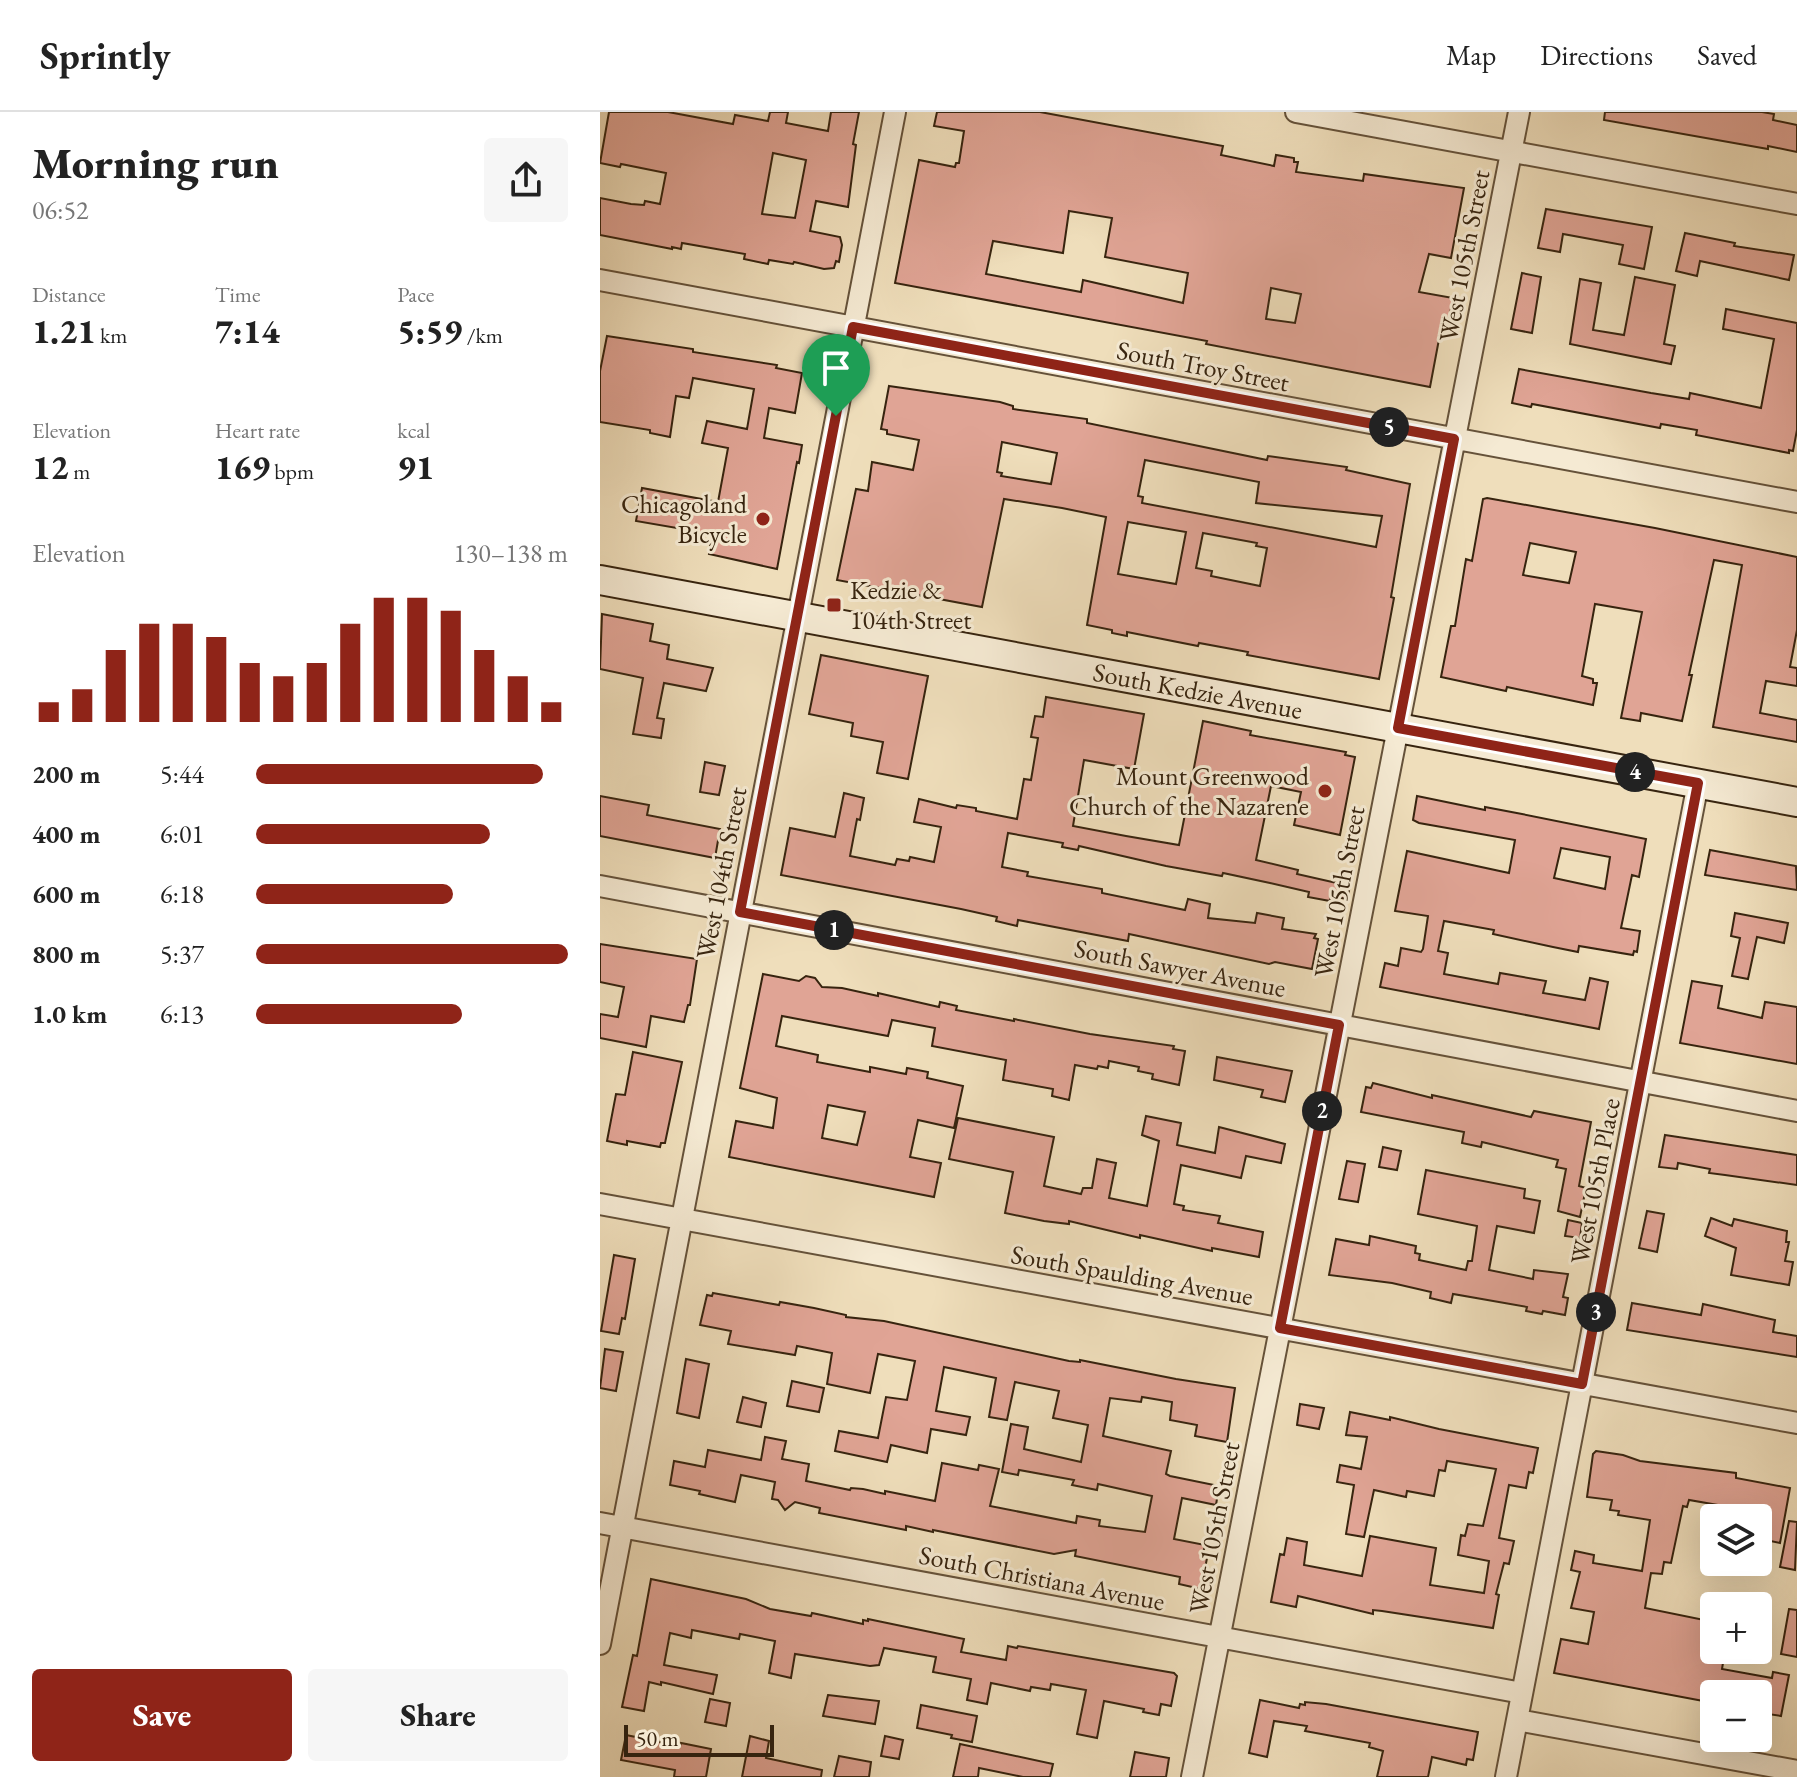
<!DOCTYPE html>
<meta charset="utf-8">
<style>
body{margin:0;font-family:"EB Garamond",serif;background:#f6f6f6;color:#222;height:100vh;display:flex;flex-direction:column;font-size:30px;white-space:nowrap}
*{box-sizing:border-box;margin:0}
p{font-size:26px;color:#767676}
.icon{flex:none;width:44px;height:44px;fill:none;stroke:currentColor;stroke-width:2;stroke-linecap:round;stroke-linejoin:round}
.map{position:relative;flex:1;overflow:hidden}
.sheet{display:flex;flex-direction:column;background:#fff;width:600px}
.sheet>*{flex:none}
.tools{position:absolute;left:1100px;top:1392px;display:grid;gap:16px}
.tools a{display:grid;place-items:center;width:72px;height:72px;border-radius:8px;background:#fff;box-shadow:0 8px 32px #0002;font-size:40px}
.scale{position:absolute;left:24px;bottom:20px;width:150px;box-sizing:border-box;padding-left:8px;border:4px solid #37240f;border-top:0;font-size:22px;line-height:28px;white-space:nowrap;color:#37240f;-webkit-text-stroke:6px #f5ead3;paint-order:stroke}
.pin{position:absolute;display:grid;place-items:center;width:68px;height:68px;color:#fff;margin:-82px -34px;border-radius:50% 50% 50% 0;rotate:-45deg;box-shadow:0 0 8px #0007}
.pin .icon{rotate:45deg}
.km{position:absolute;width:40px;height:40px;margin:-20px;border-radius:50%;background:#222;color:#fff;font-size:22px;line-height:40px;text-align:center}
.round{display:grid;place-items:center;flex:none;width:84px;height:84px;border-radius:8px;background:#f6f6f6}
.overview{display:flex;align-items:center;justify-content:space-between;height:136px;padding:0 32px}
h1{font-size:44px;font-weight:800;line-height:60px}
.metrics{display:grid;grid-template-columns:repeat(3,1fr);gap:12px;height:136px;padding:8px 32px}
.metrics div{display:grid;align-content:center}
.metrics b{font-size:34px;font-weight:800}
.metrics small{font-size:22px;font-weight:400}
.metrics p{font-size:22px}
.chart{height:224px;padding:16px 32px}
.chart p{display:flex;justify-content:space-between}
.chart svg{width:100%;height:144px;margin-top:8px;stroke:#8f2418;stroke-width:6}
.cta{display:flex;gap:16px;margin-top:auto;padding:16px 32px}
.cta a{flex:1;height:92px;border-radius:8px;background:#8f2418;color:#fff;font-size:32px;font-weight:800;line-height:92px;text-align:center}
.cta a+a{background:#f6f6f6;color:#222}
ul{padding:0 32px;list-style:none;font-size:26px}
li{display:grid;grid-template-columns:128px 96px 1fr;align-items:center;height:60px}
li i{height:20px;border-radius:10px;background:#8f2418}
header{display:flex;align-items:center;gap:48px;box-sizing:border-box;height:112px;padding:0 40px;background:#fff;border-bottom:2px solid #e0e0e0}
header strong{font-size:38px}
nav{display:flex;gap:44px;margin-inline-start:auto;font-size:28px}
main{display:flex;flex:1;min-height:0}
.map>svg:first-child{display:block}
</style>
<header>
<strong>Sprintly</strong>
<nav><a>Map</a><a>Directions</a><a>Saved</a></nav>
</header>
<main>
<section class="sheet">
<div class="overview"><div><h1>Morning run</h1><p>06:52</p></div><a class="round"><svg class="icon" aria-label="share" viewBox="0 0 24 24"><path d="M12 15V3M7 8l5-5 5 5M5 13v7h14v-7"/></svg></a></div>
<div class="metrics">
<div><p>Distance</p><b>1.21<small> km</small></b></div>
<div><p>Time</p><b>7:14</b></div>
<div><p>Pace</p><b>5:59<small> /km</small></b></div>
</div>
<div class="metrics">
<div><p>Elevation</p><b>12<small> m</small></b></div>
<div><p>Heart rate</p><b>169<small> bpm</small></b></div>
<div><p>kcal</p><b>91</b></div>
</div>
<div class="chart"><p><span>Elevation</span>130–138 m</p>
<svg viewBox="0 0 160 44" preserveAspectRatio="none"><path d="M5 44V38M15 44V34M25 44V22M35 44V14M45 44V14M55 44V18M65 44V26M75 44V30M85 44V26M95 44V14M105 44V6M115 44V6M125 44V10M135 44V22M145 44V30M155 44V38"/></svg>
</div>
<ul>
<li><b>200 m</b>5:44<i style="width:92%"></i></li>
<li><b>400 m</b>6:01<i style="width:75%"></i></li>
<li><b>600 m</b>6:18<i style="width:63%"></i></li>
<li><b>800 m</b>5:37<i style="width:100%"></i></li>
<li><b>1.0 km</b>6:13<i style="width:66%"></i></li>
</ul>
<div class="cta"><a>Save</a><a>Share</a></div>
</section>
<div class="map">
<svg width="1197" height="1665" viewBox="0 0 1197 1665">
<rect width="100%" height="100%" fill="#efdebb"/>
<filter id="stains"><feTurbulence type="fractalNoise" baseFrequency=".0025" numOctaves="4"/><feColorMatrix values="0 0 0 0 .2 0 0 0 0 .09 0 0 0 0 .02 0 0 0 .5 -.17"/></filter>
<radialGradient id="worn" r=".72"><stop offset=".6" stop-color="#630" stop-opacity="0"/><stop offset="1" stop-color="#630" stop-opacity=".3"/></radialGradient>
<path fill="#e0a495" stroke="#37240f" stroke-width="2" fill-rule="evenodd" d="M9,0H68L133,12L135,3L168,9L170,0H188L186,11L228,19L231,0H259L253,32L256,33L248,95L216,89L210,119L240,125L242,133L239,150L236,149L234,156L224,157L194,150L193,152L169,148L168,152L144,147L145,142L82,131L81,137L72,135V137L0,123V86L31,92L44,93L45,89L60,92L66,61L21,52L20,55L0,51ZM173,41L206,48L195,106L162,102Z
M337,0H440L623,34L621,43L674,54L676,43L694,46V50H698L696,60L763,69L764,62L864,76L851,146L829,142L819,180L853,186L849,207L843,206L830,275L606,232L607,229L295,171L319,48L355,55L356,51H359L364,19L334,14ZM469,99L512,106L505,145L588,161L583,191L483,168L481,180L386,162L393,129L463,141ZM671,176L701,182L695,211L666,207Z
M1005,0H1162L1174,2L1173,8L1197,13V40L1168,34V37L1004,8Z
M946,97L1052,115L1044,157L1019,152L1023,133L963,122L960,140L938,136Z
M1085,121L1135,131L1134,134L1194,143L1189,168L1100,149L1097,164L1076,159Z
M922,161L941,165L932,221L911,217Z
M1035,165L1075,173L1064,232L1075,234L1071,252L970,232L980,167L1001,171L993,218L1024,223Z
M1126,197L1197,211V318L1193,339L1189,338V341L1096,323L1097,318L1061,312L1060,316L932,292L931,295L912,291L919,257L1051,281L1089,287L1090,281L1161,296L1174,227L1123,217Z
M7,224L93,237V240L177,253L176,256L202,261L195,301L169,296L164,326L202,333L199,351L197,350L177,457L109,442L112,422L36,409L42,376L118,390L128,336L102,331L107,309L147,317L154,277L93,266L89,286L76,284L70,325L50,321V318L0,310V259Z
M289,274L400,290L413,294V297L487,307V311L667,348L668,344L747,355L746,358L810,372L791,485L794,486L779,567L647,543L648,540L599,531L598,534L527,520V524L512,521V518L487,513L506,405L462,396L404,387L382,495L237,468L256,377L268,379L272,350L313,358L319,328L287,322V318L281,317ZM402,330L457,341L451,372L401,364L402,361L397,360ZM545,348L659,370L656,391L782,404L776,435L542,391L543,385L538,384ZM528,410L586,420L576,472L518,462ZM603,421L657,431L656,434L667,436L660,474L611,464L612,459L596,456Z
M887,386L1055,416L1197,445V518L1190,555L1197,556V574L1166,569L1160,601L1197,608V630L1113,615L1142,453L1114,448L1089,563H1092L1082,609L1041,601L1040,609L1021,606L1042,500L995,492L982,564L993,567V571H997L993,593L907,575L906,579L841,565L851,514H855L866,447L872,449L883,387ZM930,431L976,440L969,471L923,463Z
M2,502L53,512L50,529L69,533L67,547L113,556L106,579L64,571L57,606L64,607L61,626L33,622L43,566L0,557Z
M221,543L328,564L308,667L277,661L283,630L251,624L253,611L209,602Z
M446,585L544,602L534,657L484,648L473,714L526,724L579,733L603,609L651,619L650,623L746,640L745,643L755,645L740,723L694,713L701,680L671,674L656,748L698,758L697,762L750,774L747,787L731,784L730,789L708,785L709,780L670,771L623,761L622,764L616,763L566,754L479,734L478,738L462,735L463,731L408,721L402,755L428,760L427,764L502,777V781L585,798L588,787L610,792L608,806L655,811L657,801L684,806L682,817L716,822L714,826L718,827L712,857L675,850L669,852L529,822L528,829L418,808L417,814L396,809L397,805L361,797L181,763L190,716L235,725L244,681L264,686L260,708L257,707L250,744L295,753L297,747L309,749L310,745L334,750L341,715L314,710L319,687L356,696L357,693L376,696V699L417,707L424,667L431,668L438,626L431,625L435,604L443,605Z
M105,650L125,654L119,683L100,680Z
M0,684L49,693L47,703L120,717L115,746L0,724Z
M817,684L885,698V695L922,702L1046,727L1039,765L1032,763L1021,816L1040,819L1037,840L1034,839L1033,843L979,834L978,840L953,835L893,822L894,818L844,809L838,839L848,841L844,862L898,872L900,861L946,869L943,881L985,888L990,866L1008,870L999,917L780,875L785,851L798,854L801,836L821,840L823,837L828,804L795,799L807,739L909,761L915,728L819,711L813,708ZM961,736L1010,745L1005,777L954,766Z
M1110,738L1196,754L1197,778L1105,763Z
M1135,801L1188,811L1184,831L1157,825L1148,867L1132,864L1140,826L1131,824Z
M0,832L97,847L90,893H88L84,910L51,904L46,935L0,926V902L18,905L24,875L0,870Z
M163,862L199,869L206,864L215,866L222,875L242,876L278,884V881L339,895L340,890L357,894L356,898L414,909V907L490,922L574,934L573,937L585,939L579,973L552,967L553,962L538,959L539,955L509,949L508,956L498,954L497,957L475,953L469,988L452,984L453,977L403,968L406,948L332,934L335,916L292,908L288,924L182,904L176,934L218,943L217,950L270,960V955L306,962L307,956L328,960L327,966L363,974L354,1016L318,1008L310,1045L341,1051L334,1085L129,1045L136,1009L173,1016L177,986L140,976ZM228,993L265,1000L257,1033L222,1026Z
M1092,869L1122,874L1118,896L1162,906L1165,890L1197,895V952L1080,931Z
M33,940L82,950L65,1031H61L60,1035L27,1029V1033L7,1029L16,982L25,983Z
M617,945L692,959L685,990L661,985L663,978L614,968Z
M773,971L832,986V983L931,1005L934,999L991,1010L979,1074L986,1076L980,1105L958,1099L966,1057L956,1055L958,1048L882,1030L881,1035L862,1031L864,1020L761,1000L766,975L771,976Z
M546,1004L581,1011L577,1033L615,1041L619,1015L685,1032L681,1051L646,1044L641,1066L581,1053L574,1092L584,1094L583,1098L620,1104L618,1111L663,1120L659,1145L612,1136V1139L540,1123V1126L469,1109V1112L444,1109L405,1101L413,1060L349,1047L358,1006L454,1025L444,1074L481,1082L483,1076H492L497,1047L516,1051L509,1086L547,1094L559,1029L542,1023Z
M1065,1023L1197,1043V1073L1125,1063L1109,1061L1110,1057L1078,1051L1077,1057L1059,1055Z
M783,1035L801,1039L797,1058L779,1055Z
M747,1049L765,1052L758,1090L739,1087Z
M826,1058L925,1077L924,1086L940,1089L934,1121L897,1114L889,1158L933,1167L934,1158L968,1162L963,1185L968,1186L965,1203L943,1199L942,1202L926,1199L927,1195L853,1182L851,1191L830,1186L831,1180L792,1171L729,1163L736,1127L769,1133L770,1124L816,1134L815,1141L820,1142L819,1148L866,1158L868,1149H872L877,1114L818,1102Z
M1047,1099L1064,1102L1057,1140L1039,1136Z
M1111,1106L1132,1114L1134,1107L1187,1119L1186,1130H1189L1185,1149L1193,1150L1189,1173L1131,1163L1136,1136L1105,1124Z
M968,1108L982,1111L980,1126L965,1124Z
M14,1143L35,1147L25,1207L22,1206L19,1222L1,1219Z
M113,1181L179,1193L180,1190L214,1196L246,1203V1205L284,1209L469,1249L480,1250V1248L576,1267L635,1276L627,1330L595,1324L597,1313L570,1308L572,1290L542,1285L541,1290L510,1286L503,1324L571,1339L566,1362L570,1364L619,1374L616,1393L582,1386L574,1427L605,1433L603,1441H608L601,1477L579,1472L580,1465L475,1444L476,1438L454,1442L333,1418V1420L306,1414V1418L219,1401L220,1396L195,1390L185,1398L178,1388L172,1387L175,1370L141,1363L135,1390L99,1382L100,1379L70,1373L74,1349L105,1355L108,1338L161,1348L165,1325L186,1329L182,1347L209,1352L206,1369L250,1378L251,1376L263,1377L285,1382V1379L335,1389L342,1351L378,1358L379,1353L399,1357L390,1394L476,1411L477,1404L500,1408L499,1414L545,1420L552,1384L498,1372L497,1378L472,1373L474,1368L419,1358L418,1363L402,1360L411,1312L428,1315L424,1337L481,1350L488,1313L453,1306L459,1279L415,1270L407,1308L389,1305L396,1266L344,1255L336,1299L370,1305L366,1323L331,1317L327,1341L291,1333L287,1350L235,1339L239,1319L278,1326L286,1285L307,1288L315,1249L278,1242L270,1281L227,1272L232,1241L197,1234L195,1243L128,1232L131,1219L100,1213L107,1183L112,1184Z
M1032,1191L1101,1203L1103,1192L1175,1208L1173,1220L1197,1224V1245L1027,1218Z
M5,1237L23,1240L16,1279L0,1276Z
M86,1247L109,1252L99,1306L77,1301Z
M192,1269L224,1276L219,1300L187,1294Z
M143,1285L166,1291L161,1315L137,1310Z
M700,1292L724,1296L719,1317L697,1313Z
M750,1300L790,1308V1305L839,1317L938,1336L933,1361L929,1360L926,1376L909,1373L899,1426L914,1429L909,1452L904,1451L896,1482L899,1483L893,1516L782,1499L773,1498V1502L698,1484L696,1495L671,1490L680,1442L684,1443L687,1426L707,1430L704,1453L762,1464L770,1424L836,1436L830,1473L884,1481L889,1449L858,1443L861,1423L865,1424L868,1412L883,1414L896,1357L847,1349L845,1359L839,1358L834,1384L807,1379L806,1385L774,1378L764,1425L746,1422L754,1373L737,1370L740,1353L761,1357L767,1325L746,1323Z
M996,1339L1023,1343L1040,1349L1136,1361V1366L1190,1376L1180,1431L1161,1427L1165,1406H1157L1158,1400L1089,1388L1087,1395L1083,1394L1071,1451L1064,1450L1062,1462L1051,1461L1045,1496L1114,1510L1107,1542L1124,1545L1122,1557L1172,1566L1173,1560L1189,1563L1181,1604L1161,1601L1164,1582H1114V1591L954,1561L961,1527L988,1532L994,1500L971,1496L980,1460L971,1458L975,1439L994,1443L993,1451L1042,1459L1050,1408L1018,1403L1019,1399L1010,1398L1012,1388L987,1385L993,1342Z
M1189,1409L1197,1410L1195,1458L1180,1455Z
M51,1467L146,1487L170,1497L211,1504L212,1501L263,1512V1508L268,1509V1507L364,1527L361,1540L406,1548L408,1534L417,1536L418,1534L574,1561L577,1564L571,1594L561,1592L559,1603L543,1600L544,1597L504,1589L497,1626L477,1622L486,1578L451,1572L450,1578L431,1575L430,1579L391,1571L387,1592L367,1588L371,1567L333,1560L336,1545L284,1536L279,1553L270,1554L195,1542L191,1566L169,1561L175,1529L140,1522L139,1527L92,1518L91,1526L70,1521L64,1553L117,1563L113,1582L61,1570V1573L49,1570L44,1599L22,1595L33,1543L37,1544Z
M1189,1497L1197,1498V1545L1181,1542Z
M228,1583L279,1589L275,1612L223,1604Z
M110,1587L130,1591L126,1614L105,1610Z
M660,1588L699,1596L700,1592L705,1593V1590L726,1592L878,1620L873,1648L867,1647L866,1653L832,1645L828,1665H777L783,1639L769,1635L770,1631L705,1619L707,1614L674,1609L667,1645L649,1641Z
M321,1593L377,1604L372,1630L351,1626L352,1623L317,1616Z
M26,1623L80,1634L81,1631L111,1637L106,1665H74L75,1658L21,1648Z
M150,1624L169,1629L166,1646L222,1658L221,1665H142Z
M285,1624L303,1628L299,1647L281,1644Z
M360,1632L453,1652L450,1665H423L379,1656L378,1665H353Z
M535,1640L569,1646L566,1665H530Z
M239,1644L271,1650L269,1665H234Z"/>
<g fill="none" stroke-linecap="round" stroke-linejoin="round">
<defs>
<path id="street" d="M696,0L1197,92
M0,168L1197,390
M0,774L1197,999
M0,1092L1197,1311
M0,1411L922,1581
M0,1532L295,0
M917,1608L1197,1659
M592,1665L919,0
M906,1665L1098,671"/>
<g id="secondary">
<path id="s1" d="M0,468L1197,690"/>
</g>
</defs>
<use href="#street" stroke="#65523a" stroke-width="24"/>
<use href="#secondary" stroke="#37240f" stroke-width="32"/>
<use href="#street" stroke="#f5ead3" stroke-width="20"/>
<use href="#secondary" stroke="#f5ead3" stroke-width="28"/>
</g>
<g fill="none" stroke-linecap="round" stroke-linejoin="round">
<defs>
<path id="route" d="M253,215L854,327L798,616L1098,671L982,1272L680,1216L739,913L140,800Z"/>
</defs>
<use href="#route" stroke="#fff" stroke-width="16"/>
<use href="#route" stroke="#8f2418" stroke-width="10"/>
</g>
<g fill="#8f2418" stroke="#f5ead3" stroke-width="3">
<circle cx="163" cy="407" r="8"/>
<rect x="226" y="485" width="16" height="16" rx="4"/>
<circle cx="725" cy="679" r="8"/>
</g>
<g text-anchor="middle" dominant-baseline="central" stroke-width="6" stroke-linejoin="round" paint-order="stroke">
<g font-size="26" fill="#37240f" stroke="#f5ead3">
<text transform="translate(864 144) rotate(-79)">West 105th Street</text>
<text transform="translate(603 254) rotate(11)">South Troy Street</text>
<text stroke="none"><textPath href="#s1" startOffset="608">South Kedzie Avenue</textPath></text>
<text transform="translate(121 761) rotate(-79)">West 104th Street</text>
<text transform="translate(739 780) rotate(-79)">West 105th Street</text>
<text transform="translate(580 856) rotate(11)">South Sawyer Avenue</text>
<text transform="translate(995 1069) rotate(-79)">West 105th Place</text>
<text transform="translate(532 1163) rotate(10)">South Spaulding Avenue</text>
<text transform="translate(614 1416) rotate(-79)">West 105th Street</text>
<text transform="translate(442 1466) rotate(11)">South Christiana Avenue</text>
</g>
<g font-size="26" fill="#37240f" stroke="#f5ead3" text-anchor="end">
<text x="147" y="392">Chicagoland<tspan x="147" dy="30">Bicycle</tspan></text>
<text x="250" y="478" text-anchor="start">Kedzie &amp;<tspan x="250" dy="30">104th Street</tspan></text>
<text x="709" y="664">Mount Greenwood<tspan x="709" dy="30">Church of the Nazarene</tspan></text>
</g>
</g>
<rect width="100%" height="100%" filter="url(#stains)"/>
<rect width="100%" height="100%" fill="url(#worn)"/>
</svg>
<div class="tools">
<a><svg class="icon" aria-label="layers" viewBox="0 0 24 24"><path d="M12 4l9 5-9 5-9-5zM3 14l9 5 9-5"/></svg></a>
<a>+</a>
<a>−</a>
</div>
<div class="scale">50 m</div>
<div class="pin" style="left:236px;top:304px;background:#1e9e55"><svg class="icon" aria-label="arrive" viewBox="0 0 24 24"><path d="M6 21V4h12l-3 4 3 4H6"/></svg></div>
<b class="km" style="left:234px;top:818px">1</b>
<b class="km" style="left:722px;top:999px">2</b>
<b class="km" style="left:996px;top:1200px">3</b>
<b class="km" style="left:1035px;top:660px">4</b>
<b class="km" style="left:789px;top:315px">5</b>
</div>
</main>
